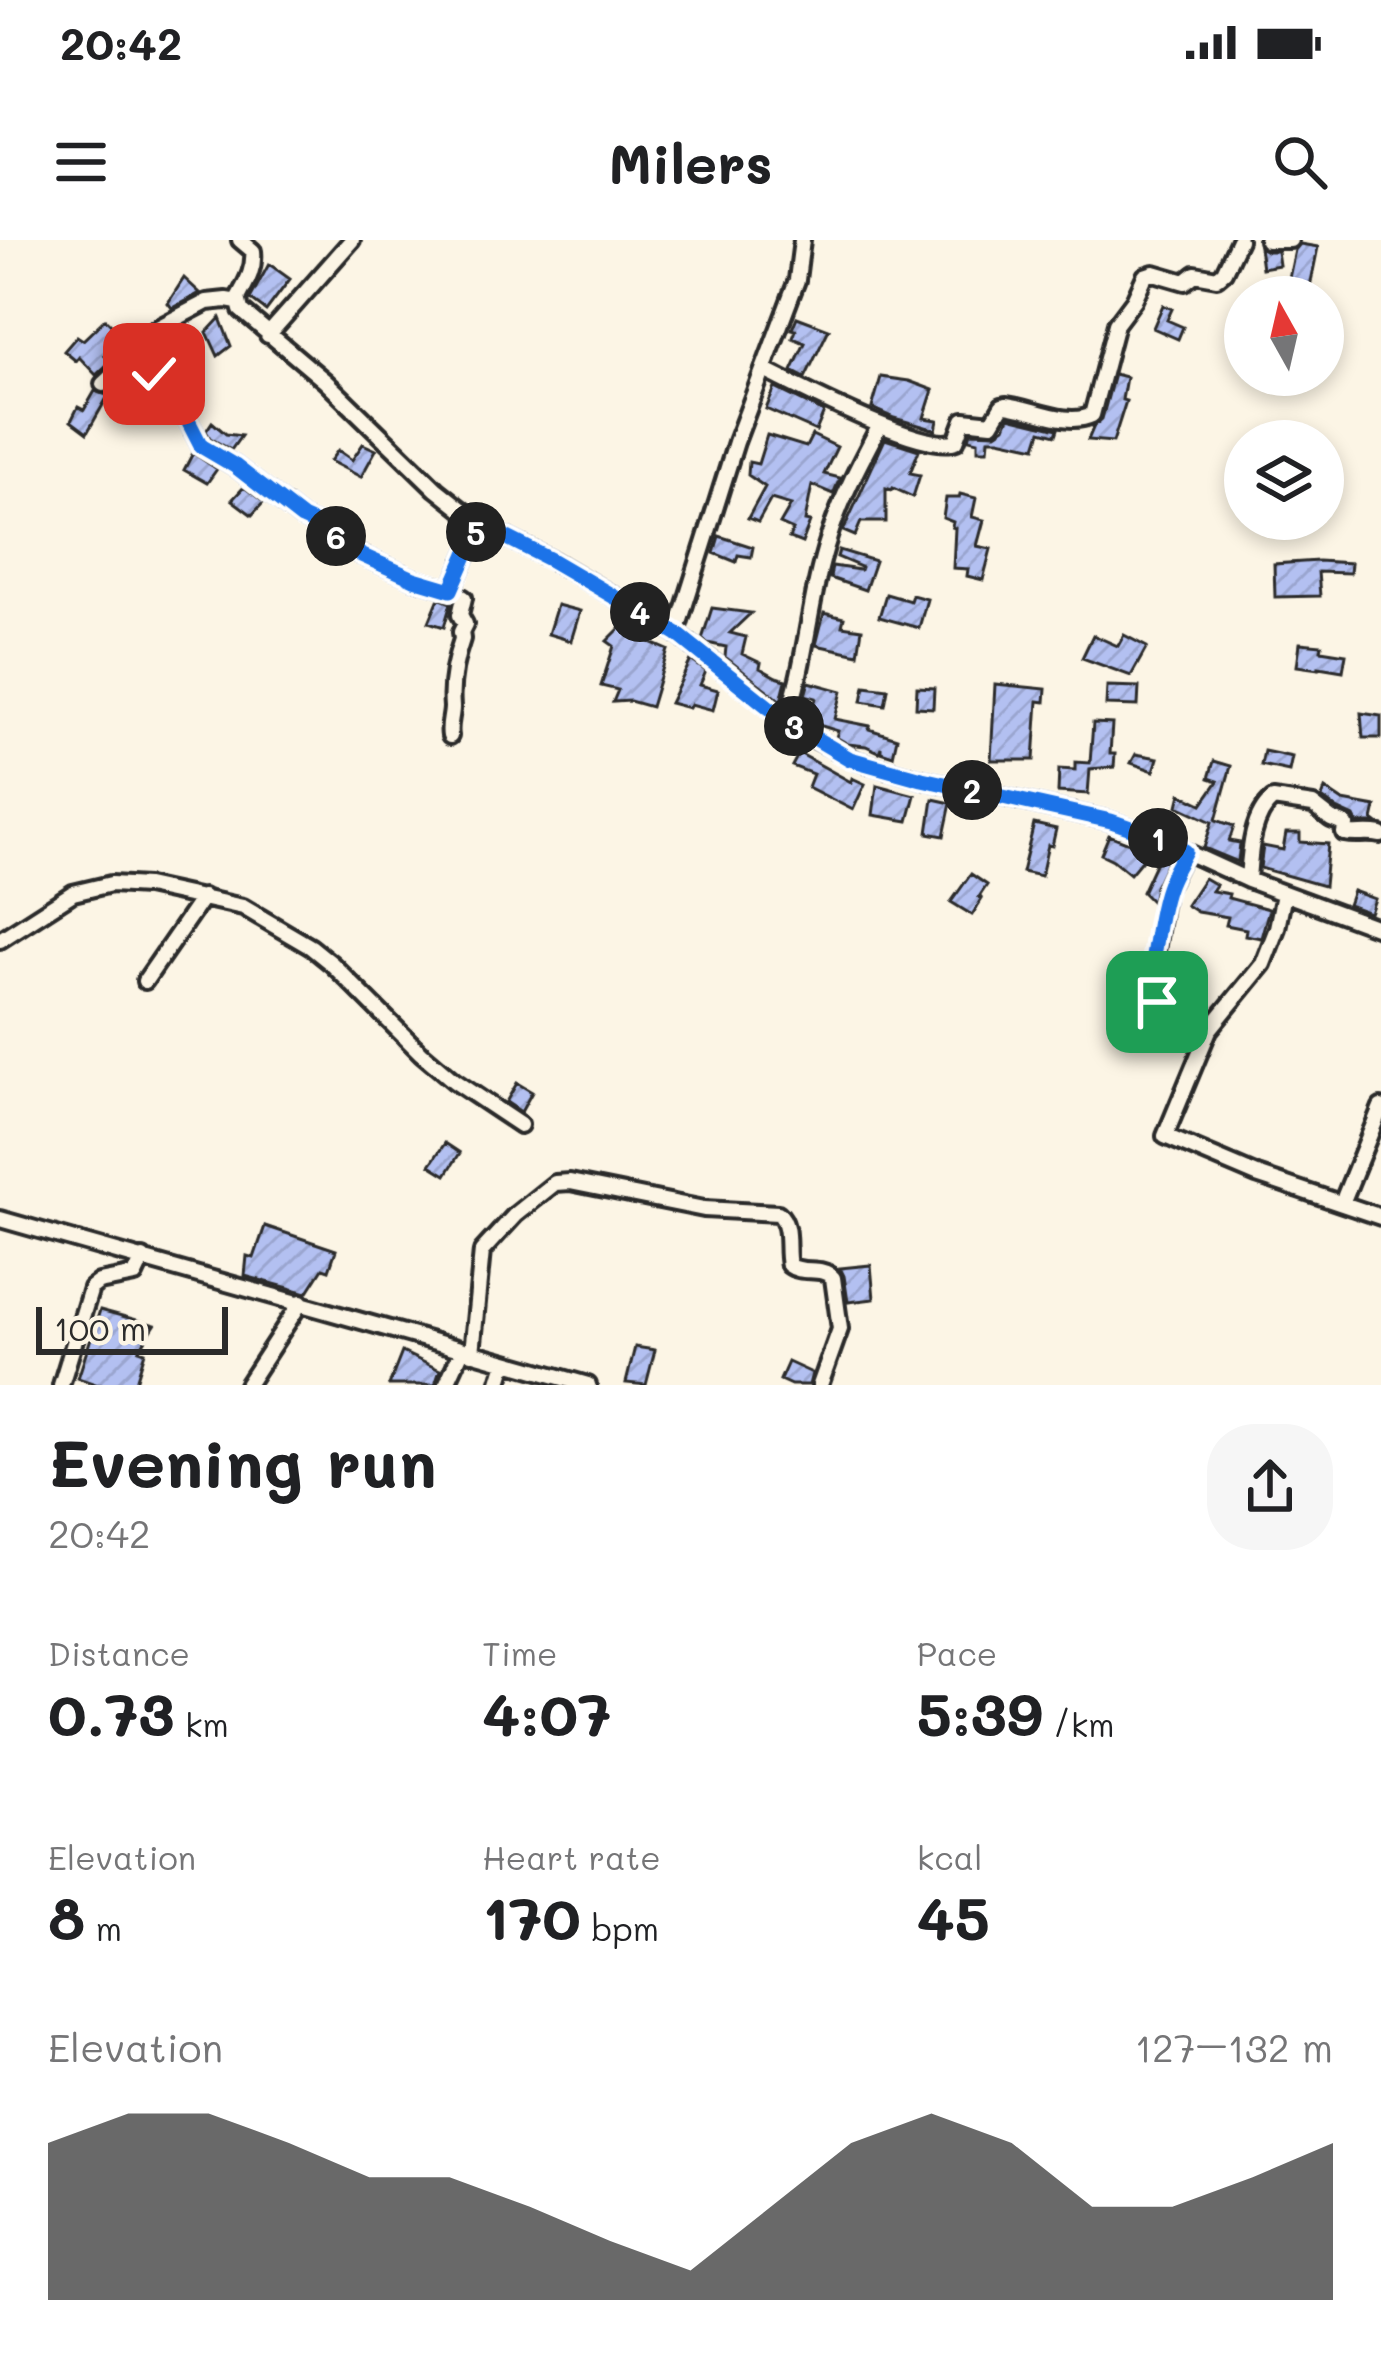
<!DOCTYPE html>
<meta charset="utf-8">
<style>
body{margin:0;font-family:Mali,sans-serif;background:#f6f6f6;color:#202124;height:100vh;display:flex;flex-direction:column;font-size:45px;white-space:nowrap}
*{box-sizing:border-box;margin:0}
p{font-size:39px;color:#757577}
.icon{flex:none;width:66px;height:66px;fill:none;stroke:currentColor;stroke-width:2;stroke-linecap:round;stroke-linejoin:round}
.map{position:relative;height:1145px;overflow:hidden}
.panel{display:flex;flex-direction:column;background:#fff;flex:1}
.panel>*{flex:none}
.needle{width:78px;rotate:352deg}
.fabs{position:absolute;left:1224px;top:36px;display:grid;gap:24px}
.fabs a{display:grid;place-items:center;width:120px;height:120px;border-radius:50%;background:#fff;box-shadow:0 6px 18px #0003;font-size:60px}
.scale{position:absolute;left:36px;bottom:30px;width:192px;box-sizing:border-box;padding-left:12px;border:6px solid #2b2b2b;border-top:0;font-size:33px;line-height:42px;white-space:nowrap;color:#2b2b2b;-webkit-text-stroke:9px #fcf5e5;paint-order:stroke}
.pin{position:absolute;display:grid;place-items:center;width:102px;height:102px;color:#fff;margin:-51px;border-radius:24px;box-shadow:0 6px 18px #0006}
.km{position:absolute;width:60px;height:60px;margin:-30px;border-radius:50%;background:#222;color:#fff;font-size:33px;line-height:60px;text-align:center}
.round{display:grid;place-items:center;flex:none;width:126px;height:126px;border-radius:48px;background:#f6f6f6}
.overview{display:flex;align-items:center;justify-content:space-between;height:204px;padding:0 48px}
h1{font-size:66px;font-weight:800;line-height:90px}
.figures{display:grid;grid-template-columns:repeat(3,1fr);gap:18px;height:204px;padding:12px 48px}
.figures div{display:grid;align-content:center}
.figures b{font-size:60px;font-weight:800}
.figures small{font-size:33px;font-weight:400}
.figures p{font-size:33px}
.chart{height:336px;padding:24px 48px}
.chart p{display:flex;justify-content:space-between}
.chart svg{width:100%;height:216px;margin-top:12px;fill:#2b2b2b;opacity:.7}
.status{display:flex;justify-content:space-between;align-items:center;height:84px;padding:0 60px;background:#fff;direction:ltr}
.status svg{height:33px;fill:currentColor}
header{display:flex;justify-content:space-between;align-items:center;height:156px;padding:0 48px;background:#fff;font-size:54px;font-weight:800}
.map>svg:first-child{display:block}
</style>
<div class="status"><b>20:42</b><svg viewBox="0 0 49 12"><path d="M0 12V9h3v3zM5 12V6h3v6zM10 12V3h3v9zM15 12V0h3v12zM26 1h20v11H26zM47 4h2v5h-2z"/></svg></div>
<header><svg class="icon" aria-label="menu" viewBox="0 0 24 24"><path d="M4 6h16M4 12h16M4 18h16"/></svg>Milers<svg class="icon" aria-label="search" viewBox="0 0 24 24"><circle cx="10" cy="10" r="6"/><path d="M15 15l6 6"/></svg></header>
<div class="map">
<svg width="1381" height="1145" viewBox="0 0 1381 1145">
<defs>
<pattern id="building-hatch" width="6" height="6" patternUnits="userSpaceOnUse" patternTransform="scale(3)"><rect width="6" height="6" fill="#b3c0f1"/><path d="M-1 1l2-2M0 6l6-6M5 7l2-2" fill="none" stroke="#9aa5cf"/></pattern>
</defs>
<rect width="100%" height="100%" fill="#fcf5e5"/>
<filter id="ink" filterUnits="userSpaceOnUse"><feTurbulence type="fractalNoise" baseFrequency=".00833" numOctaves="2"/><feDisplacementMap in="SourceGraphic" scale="24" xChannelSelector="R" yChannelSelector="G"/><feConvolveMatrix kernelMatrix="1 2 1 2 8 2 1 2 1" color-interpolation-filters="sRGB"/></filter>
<g filter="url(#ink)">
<path fill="url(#building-hatch)" stroke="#2b2b2b" stroke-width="3" d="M1300,4L1318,7L1308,57H1285L1295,10Z
M1259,7L1266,11H1277L1279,25L1262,28Z
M269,24L290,39L266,71L250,59Z
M184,38L200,53L172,68L168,63Z
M1163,65L1172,69L1167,80L1183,87L1178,99L1153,88Z
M797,77L829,89L805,138L792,131L805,103L793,98L796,90L792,89Z
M220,78L231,106L218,116L207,92Z
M105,79L124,98L105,116L111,121L96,135L79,117L76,121L64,111L77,96L83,100Z
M1114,134L1126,137L1122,160L1126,161L1113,202L1088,200L1094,186L1102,179Z
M881,137L909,141L933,150L924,178L938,180L936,190L894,178L872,168Z
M123,141L141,157L127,173L108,156L87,193L71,181L78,167L84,170L95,151L107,155Z
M775,148L824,172L816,191L766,169Z
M1009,177L1058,189L1056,195L1041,191L1036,207L999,199H989L988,210H978V201L969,199L971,192L996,193L1005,187Z
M212,182L226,194L241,196L231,210L210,198L206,191Z
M767,195L806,207L812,195L837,207L824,234L840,238L833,254L812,245L805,281L810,282L802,303L789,298L793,290L780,284L791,265L771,259L758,282L748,278L765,247L748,235L749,222L758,224Z
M885,199L919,210L910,233L920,235L913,257L893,248L892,250L886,248V282H861L855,296L843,291Z
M363,204L376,210L361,237L330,221L338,210L352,220Z
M193,213L217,229L207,243L184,230Z
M244,247L264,262L252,275L232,260Z
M960,254L976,258L972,277L984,280L977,306L991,309L983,340L967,336L968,329L953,328L955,288L952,287L953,282L943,278L946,258H959Z
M719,296L753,307L751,317L738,315L736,322L714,313Z
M839,310L875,321L865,350L830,338L832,326L860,330L861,327L837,317Z
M1318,321L1351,323L1350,333L1318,332L1320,356L1275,357L1274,324Z
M886,354L910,361L912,355L927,359L919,388L879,377Z
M439,358L451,363L444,387L429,382Z
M557,365L580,371L571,401L548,394Z
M712,368L751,373L730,393L746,397L742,414L761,423L760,428L776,437L786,440L781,461L725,417L726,407L707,403L702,399Z
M824,373L844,378L842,386L862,389L858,414L816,405Z
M629,379L627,392L668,410L651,467L630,461L613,462L618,450L601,446L614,406L607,401Z
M1093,395L1118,406L1124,395L1147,407L1131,436L1082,418Z
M1300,403L1322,405L1321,410L1346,414L1343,431L1319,427V429L1297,426Z
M691,420L706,431L700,445L718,450L713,470L691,464L689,468L670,463Z
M809,442L842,451L835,479L870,486L869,489L897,498L893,516L881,512V507L879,512L866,506L848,504L836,497L838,491L809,482L816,458L805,455Z
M995,444L1046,449L1045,462L1038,461L1034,520H991Z
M865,446L888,449L885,465L862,461Z
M1107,446L1139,447L1138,466L1106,465Z
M917,447L934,448L933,468L916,467Z
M1361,473L1381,476V498H1363Z
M1093,483L1112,484L1110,514H1115L1114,527L1090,529L1088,554L1058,552L1059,529L1075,530V522L1090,523Z
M1264,511L1292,517L1289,531L1261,525Z
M799,513L851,542L852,538L865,544L853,570L808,547L813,534L792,526Z
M1136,514L1158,518L1154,531L1131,523Z
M1214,521L1231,526L1216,580L1234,586L1229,601L1240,603L1238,622L1204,608L1212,582L1178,566L1181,554L1202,564L1218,541L1209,538Z
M877,545L915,555L908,581L873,575Z
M1325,549L1343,561L1376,567L1373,580L1377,583H1357L1354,577L1337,569L1322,558Z
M933,559L951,563L944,596L928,593Z
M1034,584L1056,589L1052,606L1048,605L1041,636L1022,632Z
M1286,593H1300V602L1328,604L1324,646L1260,628L1263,606L1283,610Z
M1109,595L1134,605L1136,602L1151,609L1130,634L1113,620L1101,614Z
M1159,615L1167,622L1155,647L1152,662L1142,652Z
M971,634L987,645L979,657L982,659L972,675L951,662Z
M1204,638L1216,645L1212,651L1229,654L1228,658L1269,669L1261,698L1245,695L1246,689L1226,685L1228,677L1197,672L1186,665Z
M1353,651L1375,659L1370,673L1348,665Z
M517,843L532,852L521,872L506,862Z
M445,903L460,913L446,935L430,925Z
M265,986L336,1010L329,1030L323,1028L307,1053L245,1036L247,1016L254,1018Z
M871,1025L874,1059L848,1062L844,1036L840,1028Z
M100,1070L155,1085L139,1110L145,1112L135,1145H98L78,1138Z
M635,1107L655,1110L646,1145L626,1143Z
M402,1112L440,1130L435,1145H389Z
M788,1122L812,1133L809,1145H791L780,1140Z"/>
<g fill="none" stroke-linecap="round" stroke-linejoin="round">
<defs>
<path id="minor" d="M240,0L253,11C255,29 246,43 238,58L241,70L325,141L436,249L480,284L552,320L676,393L806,495L858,521L922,539L1111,581L1145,593L1248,640L1381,689
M1267,0H1290
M268,95L352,0
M133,116L154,133L181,167L201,206L235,226L302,278L331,291L361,315L414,339L451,350L480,284
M764,130C799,147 924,214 956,201L964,180L992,183L1002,166L1006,165C1033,168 1067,187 1092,175L1116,84L1134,60L1145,36L1154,33L1185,42L1195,34L1217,38L1224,32L1239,0
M103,144L133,116L141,100L152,91L207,62L226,60L238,62
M676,393L736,202L797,40L802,0
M786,481C807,421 809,357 829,297C841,258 861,221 880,185
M450,496C448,485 452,477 452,467C450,443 454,422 462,399L461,392L465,384L460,375L464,358L451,350
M1185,611L1165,651L1156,711L1148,739L1157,752L1159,769L1209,790
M1248,640C1250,613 1251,577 1273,559L1313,565L1331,579L1346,585L1344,593C1358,596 1365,592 1381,595
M1284,654L1277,688L1263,724L1209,790L1165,896L1257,935L1381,977
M0,700L73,653L111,644L147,646L243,667L311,707L332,724L421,813L454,841L520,885
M145,741L203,657
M1342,963L1381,867
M0,979L588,1145
M472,1113L482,1011L515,975L555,943L570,942L704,969L778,973C792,985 785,1009 789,1025C802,1035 822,1025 833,1038L840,1089L820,1145
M61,1145L91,1048L99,1042L135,1035L143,1018
M247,1145L301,1062
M446,1145L462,1110
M498,1145L505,1122"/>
</defs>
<use href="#minor" stroke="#2b2b2b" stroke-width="22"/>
<use href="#minor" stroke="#fcf5e5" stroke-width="14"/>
</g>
</g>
<g fill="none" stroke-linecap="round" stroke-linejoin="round" filter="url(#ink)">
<defs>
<path id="route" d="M154,134L181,167L201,206L235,226L302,278L331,291L361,315L414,339L451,350L480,284L551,320L676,393L786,481L850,519L922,539L1111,581L1145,593L1185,611C1179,623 1171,635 1167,648C1157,677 1156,709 1148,739L1157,752V762"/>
</defs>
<use href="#route" stroke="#fff" stroke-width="24"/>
<use href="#route" stroke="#1a73e8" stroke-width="15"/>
</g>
</svg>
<div class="fabs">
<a><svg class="needle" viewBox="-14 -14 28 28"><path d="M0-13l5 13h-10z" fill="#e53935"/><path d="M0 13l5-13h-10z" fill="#757577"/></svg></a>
<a><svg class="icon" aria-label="layers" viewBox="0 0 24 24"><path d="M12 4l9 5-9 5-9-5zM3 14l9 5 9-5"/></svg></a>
</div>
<div class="scale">100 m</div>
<div class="pin" style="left:1157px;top:762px;background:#1e9e55"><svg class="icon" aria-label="arrive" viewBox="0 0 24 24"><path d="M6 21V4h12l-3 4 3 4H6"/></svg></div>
<div class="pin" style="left:154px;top:134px;background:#d93025"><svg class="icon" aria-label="check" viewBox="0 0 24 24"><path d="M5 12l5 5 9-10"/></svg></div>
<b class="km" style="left:1158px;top:598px">1</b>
<b class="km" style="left:972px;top:550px">2</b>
<b class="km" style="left:794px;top:486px">3</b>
<b class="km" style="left:640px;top:372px">4</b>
<b class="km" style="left:476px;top:292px">5</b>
<b class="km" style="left:336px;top:296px">6</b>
</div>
<section class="panel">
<div class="overview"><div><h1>Evening run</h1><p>20:42</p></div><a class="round"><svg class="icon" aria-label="share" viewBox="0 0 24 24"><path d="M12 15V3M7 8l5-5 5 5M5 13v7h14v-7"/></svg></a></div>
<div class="figures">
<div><p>Distance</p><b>0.73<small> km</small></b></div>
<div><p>Time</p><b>4:07</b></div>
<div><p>Pace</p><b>5:39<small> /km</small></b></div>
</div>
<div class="figures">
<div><p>Elevation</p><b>8<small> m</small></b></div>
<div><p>Heart rate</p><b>170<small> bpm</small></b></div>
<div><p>kcal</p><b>45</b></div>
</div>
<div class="chart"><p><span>Elevation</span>127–132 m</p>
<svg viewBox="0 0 160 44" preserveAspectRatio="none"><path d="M0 44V12L10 6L20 6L30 12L40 19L50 19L60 25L70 32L80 38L90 25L100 12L110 6L120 12L130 25L140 25L150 19L160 12V44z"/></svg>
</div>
</section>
